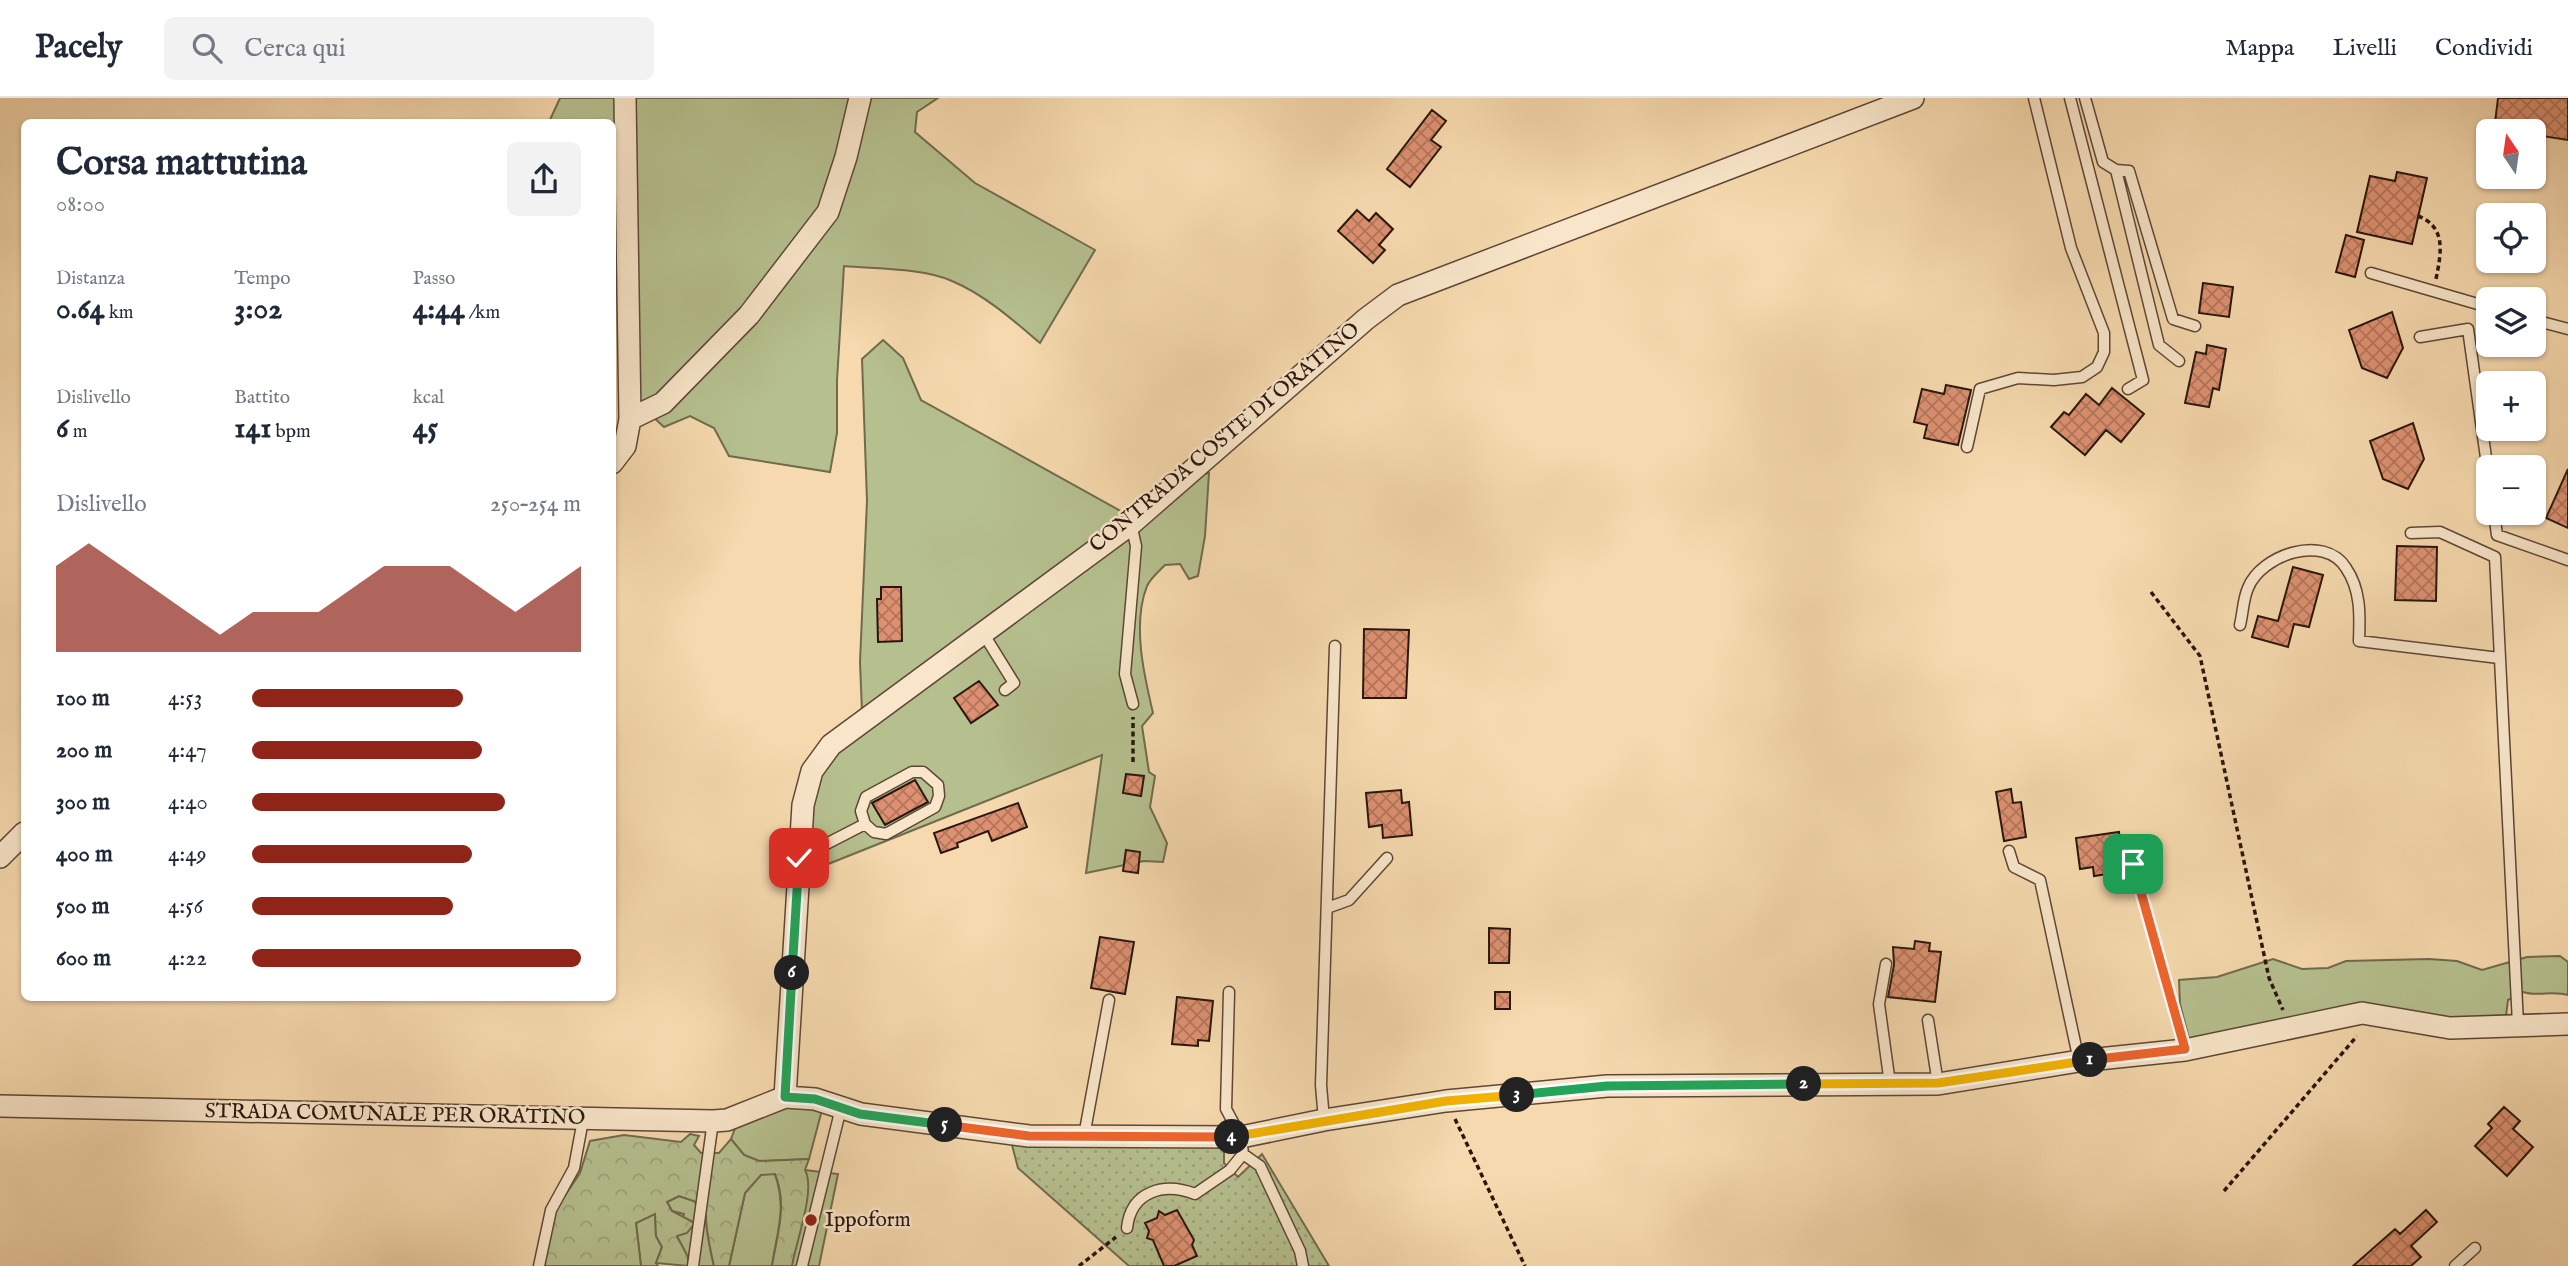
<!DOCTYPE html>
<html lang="it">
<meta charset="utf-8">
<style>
body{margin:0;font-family:"IM FELL English",serif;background:#f2f2f3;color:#1f2937;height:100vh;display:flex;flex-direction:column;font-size:26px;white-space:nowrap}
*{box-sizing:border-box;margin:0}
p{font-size:23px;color:#747a83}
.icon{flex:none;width:38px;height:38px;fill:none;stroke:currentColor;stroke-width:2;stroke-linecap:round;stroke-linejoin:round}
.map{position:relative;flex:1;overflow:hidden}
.side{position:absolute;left:21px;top:21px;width:595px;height:882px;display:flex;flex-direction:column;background:#fff;border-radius:10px;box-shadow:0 2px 5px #0004}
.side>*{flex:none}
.needle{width:46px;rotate:347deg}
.buttons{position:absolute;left:2476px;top:21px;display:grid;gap:14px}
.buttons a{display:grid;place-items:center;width:70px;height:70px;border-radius:10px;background:#fff;box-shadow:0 2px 5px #0004;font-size:35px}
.pin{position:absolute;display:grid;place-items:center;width:60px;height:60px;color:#fff;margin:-30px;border-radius:14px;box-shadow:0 4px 10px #0006}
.km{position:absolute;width:35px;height:35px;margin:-18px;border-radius:50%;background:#222;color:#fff;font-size:19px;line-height:35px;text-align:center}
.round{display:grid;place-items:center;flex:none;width:74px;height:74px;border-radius:10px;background:#f2f2f3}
.headline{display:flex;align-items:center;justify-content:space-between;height:119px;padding:0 35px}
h1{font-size:38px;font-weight:700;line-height:52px}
.stats{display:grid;grid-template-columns:repeat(3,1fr);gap:10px;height:119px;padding:7px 35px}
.stats div{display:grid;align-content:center}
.stats b{font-size:30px;font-weight:700}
.stats small{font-size:19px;font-weight:400}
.stats p{font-size:19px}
.chart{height:196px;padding:14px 35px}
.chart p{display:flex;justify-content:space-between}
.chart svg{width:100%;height:126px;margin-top:7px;fill:#8f2418;opacity:.7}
ul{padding:0 35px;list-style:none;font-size:23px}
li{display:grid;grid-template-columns:112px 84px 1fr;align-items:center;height:52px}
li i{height:18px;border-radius:9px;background:#8f2418}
header{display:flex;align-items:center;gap:42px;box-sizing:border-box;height:98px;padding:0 35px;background:#fff;border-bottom:2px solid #e0e1e3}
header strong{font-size:33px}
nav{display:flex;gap:38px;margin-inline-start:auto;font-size:24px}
.search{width:490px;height:63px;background:#f2f2f3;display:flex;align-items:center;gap:18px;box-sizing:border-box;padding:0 24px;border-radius:10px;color:#747a83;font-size:26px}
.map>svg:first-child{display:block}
</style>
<header>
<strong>Pacely</strong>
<div class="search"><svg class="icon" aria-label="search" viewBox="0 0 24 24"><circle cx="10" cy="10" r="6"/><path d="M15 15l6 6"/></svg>Cerca qui</div>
<nav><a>Mappa</a><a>Livelli</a><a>Condividi</a></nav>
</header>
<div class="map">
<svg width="2568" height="1168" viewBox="0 0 2568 1168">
<defs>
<pattern id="forest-crowns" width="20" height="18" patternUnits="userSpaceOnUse" patternTransform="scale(1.75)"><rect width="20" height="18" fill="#b6c08f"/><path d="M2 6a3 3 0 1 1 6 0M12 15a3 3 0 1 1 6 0" fill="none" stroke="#9da47a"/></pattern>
<pattern id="park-dots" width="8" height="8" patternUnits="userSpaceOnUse" patternTransform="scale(1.75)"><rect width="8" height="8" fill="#b6c08f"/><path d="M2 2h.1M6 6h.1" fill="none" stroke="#9da47a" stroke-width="1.8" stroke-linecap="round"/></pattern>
<pattern id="building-cross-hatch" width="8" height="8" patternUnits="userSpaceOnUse" patternTransform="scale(1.75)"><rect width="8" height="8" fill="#dd9171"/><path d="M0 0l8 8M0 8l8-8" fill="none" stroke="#b3755b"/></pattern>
</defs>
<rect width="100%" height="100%" fill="#f6d9ae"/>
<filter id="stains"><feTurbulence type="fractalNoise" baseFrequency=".00286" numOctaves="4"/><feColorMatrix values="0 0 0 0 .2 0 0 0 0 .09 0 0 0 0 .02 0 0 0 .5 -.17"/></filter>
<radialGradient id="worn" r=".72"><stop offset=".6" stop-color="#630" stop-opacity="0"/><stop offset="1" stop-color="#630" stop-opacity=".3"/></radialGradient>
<path fill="#b6c08f" stroke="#706b4e" stroke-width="2" d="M560,0H938L917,14L915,34L975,85L1095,152L1040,245C1013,222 985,197 952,183C923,170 876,171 844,168L837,282V335L830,374L729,358L714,330L690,318L664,329L636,303L633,140L613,137L612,24H549Z
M883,242L903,260L921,302L1126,416L1163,383L1209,375L1205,438L1198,478L1189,481L1180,466L1165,467C1159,473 1150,481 1147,488C1132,526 1144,577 1153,615L1142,628L1149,674L1155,678L1150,709L1167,745L1163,764L1144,763L1086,775L1102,657L808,774L807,767L816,756L813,739L803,737L815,674L862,614L860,564L867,403L862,261Z
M2560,858L2568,864V897C2552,892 2538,899 2523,894L2508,902L2506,918L2442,920L2371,909L2189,941L2180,906L2179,882L2217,879L2273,861L2302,871L2328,870L2346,863L2429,861L2457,863L2482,872L2527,859Z
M776,1009L822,1012L809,1061L759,1063L744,1057L731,1041L736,1028Z
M805,1072L838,1076L819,1168H785Z
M761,1076H775C787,1111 777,1134 772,1168H729L745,1095Z
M679,1098L694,1103L706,1118C706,1131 711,1155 714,1168H688L677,1138L684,1116L672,1113L667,1104Z
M655,1115L656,1138L662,1149L656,1165L658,1168H641L636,1125Z"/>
<path fill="url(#forest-crowns)" stroke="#706b4e" stroke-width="2" d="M690,1036L699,1038L694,1047L701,1055H719L731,1041L744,1057L759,1063L809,1061L805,1072C816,1092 796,1143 792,1168H772C777,1136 788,1108 775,1076L761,1077L745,1095L729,1168H714C711,1155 706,1131 706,1118L694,1103L679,1098L667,1104L672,1113L695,1125L687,1135L677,1138L688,1159V1168L656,1165L662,1149L656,1138L655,1116L636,1125L641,1168H543L553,1115L580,1075L590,1043L624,1037L681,1044Z"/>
<path fill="url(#park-dots)" stroke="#706b4e" stroke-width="2" d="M1218,1046L1224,1050V1065L1238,1079L1262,1056L1329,1168H1129L1018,1070L1012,1047Z"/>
<path fill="url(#building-cross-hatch)" stroke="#2a160e" stroke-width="2" d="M2498,0H2568V42L2542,38V33H2494Z
M1432,12L1446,23L1431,42L1441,49L1410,89L1387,71Z
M2397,74L2427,80L2412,146L2357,134L2370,78L2395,83Z
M1357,112L1369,123L1376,115L1393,131L1379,147L1385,152L1373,165L1338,133Z
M2346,137L2364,142L2355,179L2336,174Z
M2203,185L2233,189L2229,219L2199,215Z
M2392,214L2403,250L2387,280L2362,270L2349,232Z
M2207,247L2226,251L2219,292L2213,290L2209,309L2185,305L2196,254L2206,256Z
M1946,287L1971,292L1958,347L1924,340L1927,327L1914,324L1922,291L1944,296Z
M2112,290L2144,316L2121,344L2106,332L2085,357L2051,329L2064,314L2069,317L2086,296L2099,307Z
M2413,325L2424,361L2408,391L2383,381L2370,343Z
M2568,371V430L2546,420Z
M2397,448L2437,449L2436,503L2395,502Z
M2293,469L2323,477L2309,529L2294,526L2288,549L2252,539L2258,518L2278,523Z
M881,489H901L902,543L878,544L877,501H881Z
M1364,531L1409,532L1406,600H1363Z
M979,583L998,607L971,625L954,600Z
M1126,676L1144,678L1141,698L1123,695Z
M915,682L928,704L885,727L872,705Z
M2011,691L2013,705L2021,704L2026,739L2004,743L1996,694Z
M1401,692L1402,705L1409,704L1412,737L1383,740L1382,727L1369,729L1366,695Z
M1018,705L1027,729L992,743L988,733L957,745L958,749L941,755L934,735Z
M2119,734L2123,766L2113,767L2114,775L2094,778L2093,769L2080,771L2076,740Z
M1126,752L1140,754L1138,775L1123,773Z
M1489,830L1510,831L1509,865H1489Z
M1100,839L1134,844L1125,896L1091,890Z
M1915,843L1930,845L1929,853L1941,854L1935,904L1888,899L1894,867L1893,849L1914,851Z
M1495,894H1510V911H1495Z
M1177,899L1213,903L1209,943L1198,942V948L1172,946Z
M2504,1009L2520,1023L2513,1031L2533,1049L2507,1078L2475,1048L2492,1030L2488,1026Z
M1177,1112L1194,1142L1192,1147L1197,1158L1174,1168H1164L1153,1142L1147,1140L1149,1133L1145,1125L1157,1120L1159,1113L1165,1117Z
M2426,1112L2437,1124L2411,1148L2421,1159L2411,1168H2353L2395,1131L2400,1136Z"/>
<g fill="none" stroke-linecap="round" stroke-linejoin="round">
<defs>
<path id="service" d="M2070,0L2143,282L2128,291
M2085,0L2103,64L2116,72L2159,247L2179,263
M2116,72L2129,73L2173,221L2195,228
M2371,175L2488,209
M2534,222L2568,231
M2420,239L2468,231L2488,374
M1967,349L1980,291L2018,280L2054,282L2082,279L2097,269L2104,254V235L2071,150L2034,0
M2494,415L2497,437L2568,462
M1131,426L1136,448L1125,576L1133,606
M2411,435L2440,434L2495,459L2518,926
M2240,527C2243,515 2243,501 2248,490C2261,457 2324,435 2346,470C2361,492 2360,517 2359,543L2499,560
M983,535L1014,585L1005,592
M912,674H923L938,687L939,698L935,709L886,736L874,734L865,726L861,713L866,699Z
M2009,753L2014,769L2040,782L2079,963
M799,760L865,726
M2133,766L2185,952
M1327,810L1349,802L1387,760
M1886,866L1879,906L1890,986
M1928,922L1938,986
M1324,1022L1321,987L1335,548
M1084,1038L1109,902
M1243,1056L1260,1068L1300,1153L1303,1168
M1127,1130C1131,1093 1164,1084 1195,1096L1230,1072L1243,1056L1241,1039L1226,1011L1229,894
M539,1168L551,1112L574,1070L583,1022
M693,1168L713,1023
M802,1168L841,1010
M2455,1168L2475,1150"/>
<path id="minor" d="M630,321L663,305L749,217L828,114L846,59L860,0
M612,365L625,348L630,321L625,0
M0,759L24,735
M785,999L803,707L812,673L831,647L1131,426L1366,221L1398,197L1913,0
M0,1008L713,1023L727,1022L785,999L815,1001L861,1016L1029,1038L1241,1039L1324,1022L1446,1003L1607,988L1938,986L2079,963L2185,952L2362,915L2450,930L2568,926"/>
</defs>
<use href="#service" stroke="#5d4736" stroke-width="13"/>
<use href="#minor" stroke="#5d4736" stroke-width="24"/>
<path stroke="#2a160e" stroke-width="3.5" stroke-dasharray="5 3.5" stroke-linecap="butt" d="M2418,118C2447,129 2441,156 2436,181
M2151,494L2200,558L2269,880L2283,912
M1133,664V619
M1455,1021L1525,1168
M2224,1093L2357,938
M1079,1168L1116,1139"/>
<use href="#service" stroke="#f9e6ca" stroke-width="10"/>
<use href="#minor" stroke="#f9e6ca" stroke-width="21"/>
</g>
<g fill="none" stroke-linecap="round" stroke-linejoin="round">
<defs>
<path id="split-1" d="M2090,962L2185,951L2133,766"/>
<path id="split-2" d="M1804,986L1938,985L2090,962"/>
<path id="split-3" d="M1517,997L1607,988L1804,986"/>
<path id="split-4" d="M1232,1039L1446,1003L1517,997"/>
<path id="split-5" d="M945,1027L1029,1038L1232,1039"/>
<path id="split-6" d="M792,875L785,999L815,1001L860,1016L945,1027"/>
<path id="split-7" d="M792,875L799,760"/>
</defs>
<use href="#split-1" stroke="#fff" stroke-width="14"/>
<use href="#split-2" stroke="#fff" stroke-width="14"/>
<use href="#split-3" stroke="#fff" stroke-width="14"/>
<use href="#split-4" stroke="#fff" stroke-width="14"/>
<use href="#split-5" stroke="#fff" stroke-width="14"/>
<use href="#split-6" stroke="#fff" stroke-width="14"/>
<use href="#split-7" stroke="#fff" stroke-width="14"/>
<use href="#split-1" stroke="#f0652b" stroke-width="9"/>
<use href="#split-2" stroke="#f5b400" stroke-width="9"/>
<use href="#split-3" stroke="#22a559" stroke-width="9"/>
<use href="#split-4" stroke="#f5b400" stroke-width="9"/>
<use href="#split-5" stroke="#f0652b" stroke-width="9"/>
<use href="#split-6" stroke="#22a559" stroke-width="9"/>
<use href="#split-7" stroke="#22a559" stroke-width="9"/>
</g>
<circle fill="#8f2418" stroke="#f9e6ca" stroke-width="2.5" cx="811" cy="1122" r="7"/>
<g text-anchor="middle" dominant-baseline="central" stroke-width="5" stroke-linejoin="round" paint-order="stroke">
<g font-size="21" fill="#2a160e" stroke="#f9e6ca">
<text transform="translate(1225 340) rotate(-40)">CONTRADA COSTE DI ORATINO</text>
<text transform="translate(395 1017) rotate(1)">STRADA COMUNALE PER ORATINO</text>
</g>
<g font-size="21" fill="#2a160e" stroke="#f9e6ca" text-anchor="start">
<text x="825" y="1122">Ippoform</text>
</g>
</g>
<rect width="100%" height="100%" filter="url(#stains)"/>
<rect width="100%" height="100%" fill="url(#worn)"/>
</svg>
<div class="buttons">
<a><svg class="needle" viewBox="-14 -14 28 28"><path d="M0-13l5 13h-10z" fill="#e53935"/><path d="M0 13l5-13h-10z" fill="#747a83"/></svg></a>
<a><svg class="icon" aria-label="locate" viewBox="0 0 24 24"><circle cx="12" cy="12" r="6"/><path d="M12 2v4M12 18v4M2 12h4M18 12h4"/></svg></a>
<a><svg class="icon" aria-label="layers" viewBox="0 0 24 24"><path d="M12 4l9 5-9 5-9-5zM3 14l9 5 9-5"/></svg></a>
<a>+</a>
<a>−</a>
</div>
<div class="pin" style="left:2133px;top:766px;background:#1e9e55"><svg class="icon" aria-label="arrive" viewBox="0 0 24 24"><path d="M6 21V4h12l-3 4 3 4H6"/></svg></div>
<div class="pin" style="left:799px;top:760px;background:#d93025"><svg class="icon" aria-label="check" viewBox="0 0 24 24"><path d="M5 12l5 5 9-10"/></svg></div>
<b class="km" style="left:2090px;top:962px">1</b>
<b class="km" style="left:1804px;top:986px">2</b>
<b class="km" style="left:1517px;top:997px">3</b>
<b class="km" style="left:1232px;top:1039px">4</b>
<b class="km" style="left:945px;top:1027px">5</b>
<b class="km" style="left:792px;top:875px">6</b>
<section class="side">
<div class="headline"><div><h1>Corsa mattutina</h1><p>08:00</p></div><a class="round"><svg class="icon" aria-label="share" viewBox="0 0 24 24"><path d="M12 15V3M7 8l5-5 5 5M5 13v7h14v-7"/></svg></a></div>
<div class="stats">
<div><p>Distanza</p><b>0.64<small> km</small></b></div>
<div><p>Tempo</p><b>3:02</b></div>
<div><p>Passo</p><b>4:44<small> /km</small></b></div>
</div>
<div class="stats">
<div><p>Dislivello</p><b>6<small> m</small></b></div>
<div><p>Battito</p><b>141<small> bpm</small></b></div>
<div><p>kcal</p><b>45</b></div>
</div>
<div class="chart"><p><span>Dislivello</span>250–254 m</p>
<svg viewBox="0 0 160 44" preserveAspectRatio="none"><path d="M0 44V14L10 6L20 14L30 22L40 30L50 38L60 30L70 30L80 30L90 22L100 14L110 14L120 14L130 22L140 30L150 22L160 14V44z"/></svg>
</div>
<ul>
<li><b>100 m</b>4:53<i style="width:64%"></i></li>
<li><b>200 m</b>4:47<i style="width:70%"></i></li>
<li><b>300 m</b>4:40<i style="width:77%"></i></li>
<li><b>400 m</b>4:49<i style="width:67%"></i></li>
<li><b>500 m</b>4:56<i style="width:61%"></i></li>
<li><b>600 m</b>4:22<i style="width:100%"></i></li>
</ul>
</section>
</div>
